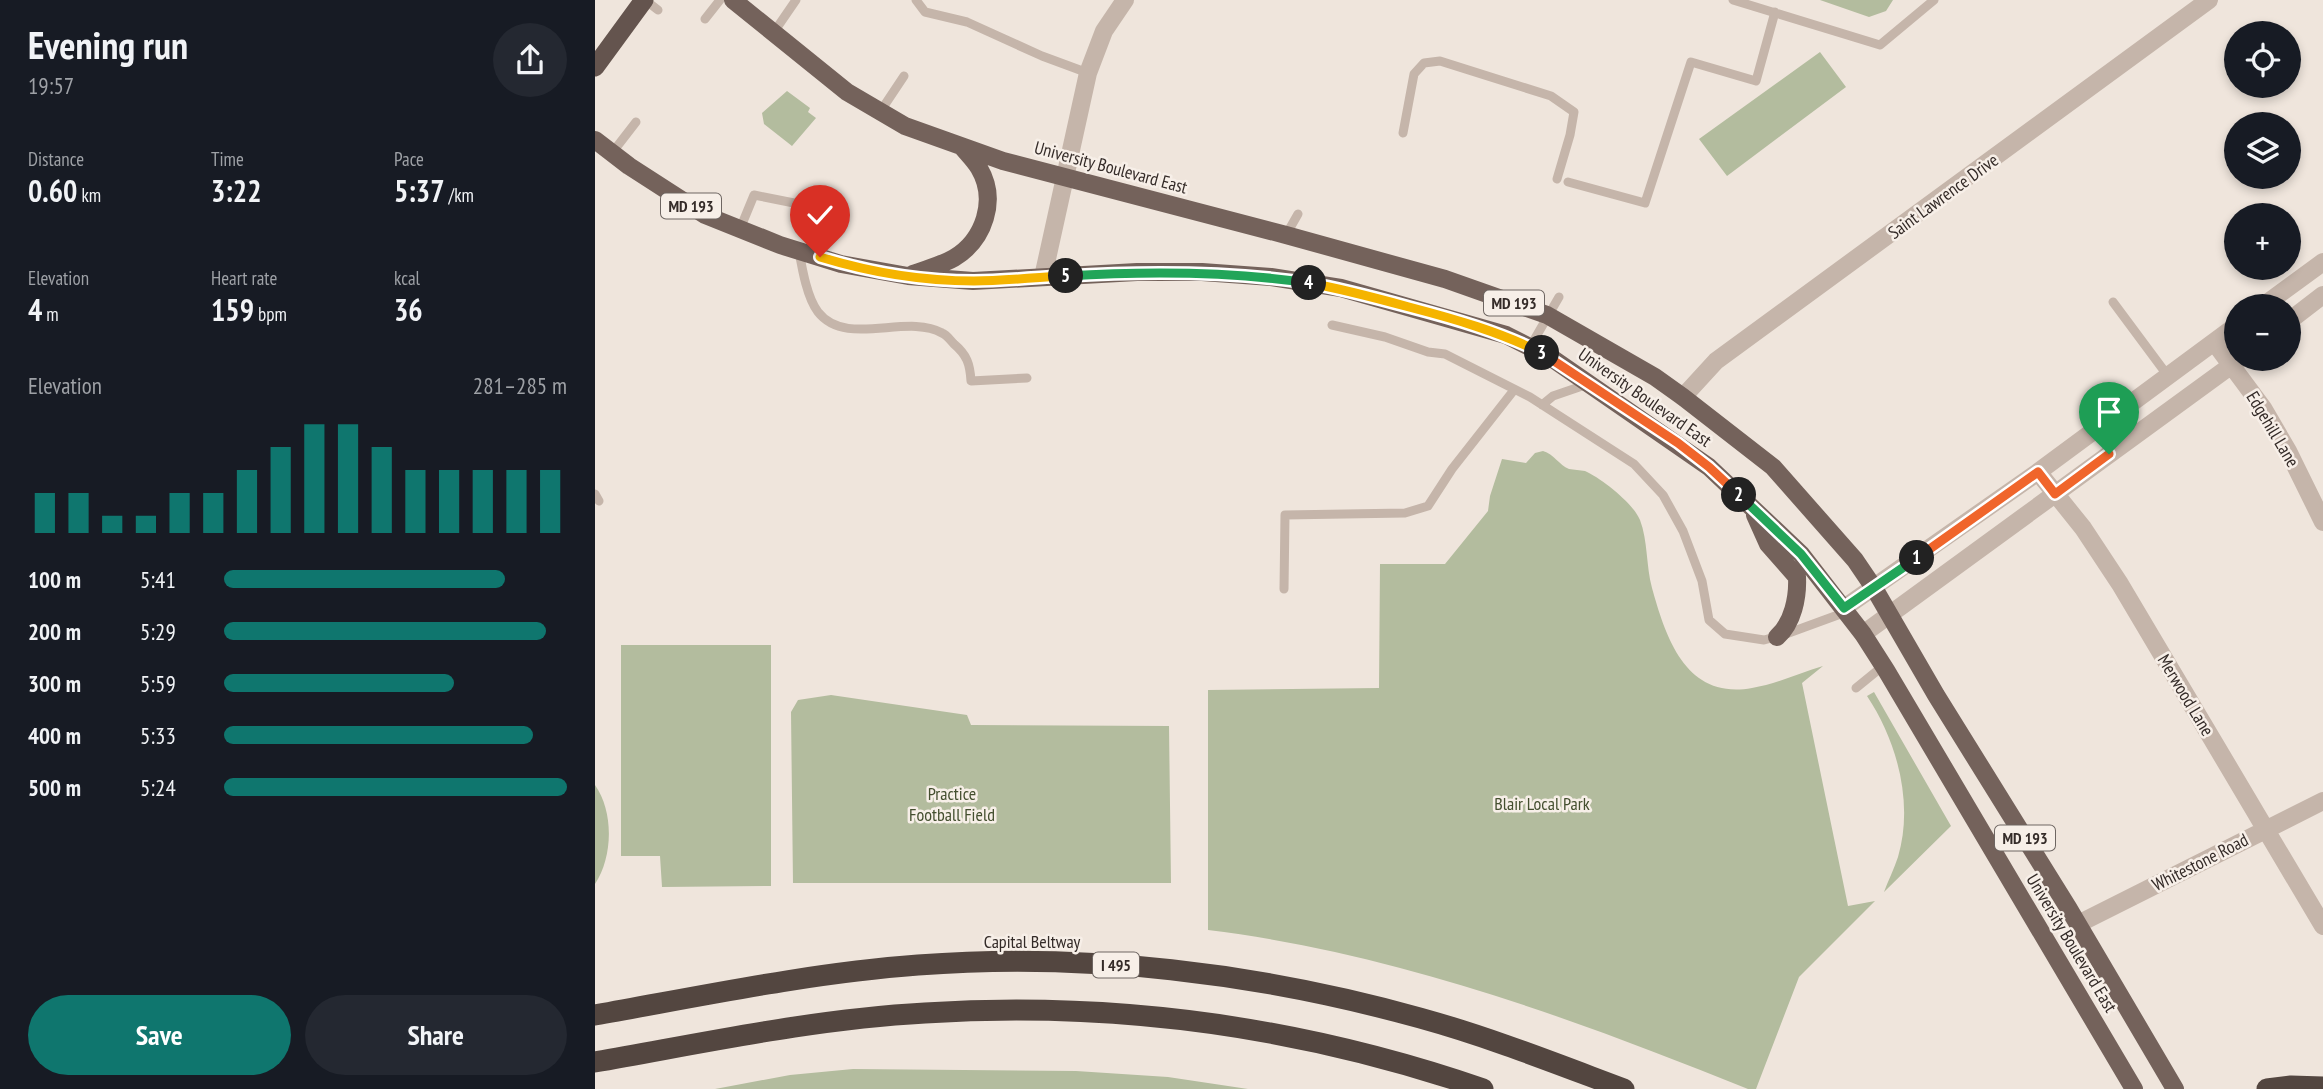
<!DOCTYPE html>
<meta charset="utf-8">
<style>
body{margin:0;font-family:"PT Sans Narrow",sans-serif;background:#242831;color:#f1f3f6;height:100vh;display:flex;flex-direction:column;font-size:26px;white-space:nowrap}
*{box-sizing:border-box;margin:0}
p{font-size:23px;color:#9ea1a6}
.icon{flex:none;width:38px;height:38px;fill:none;stroke:currentColor;stroke-width:2;stroke-linecap:round;stroke-linejoin:round}
.map{position:relative;flex:1;overflow:hidden}
.details{display:flex;flex-direction:column;background:#171b24;width:595px}
.details>*{flex:none}
.tools{position:absolute;left:1629px;top:21px;display:grid;gap:14px}
.tools a{display:grid;place-items:center;width:77px;height:77px;border-radius:50%;background:#171b24;box-shadow:0 4px 10px #0003;font-size:35px}
.pin{position:absolute;display:grid;place-items:center;width:60px;height:60px;color:#fff;margin:-72px -30px;border-radius:50% 50% 50% 0;rotate:-45deg;box-shadow:0 0 7px #0007}
.pin .icon{rotate:45deg}
.km{position:absolute;width:35px;height:35px;margin:-18px;border-radius:50%;background:#222;color:#fff;font-size:19px;line-height:35px;text-align:center}
.round{display:grid;place-items:center;flex:none;width:74px;height:74px;border-radius:37px;background:#242831}
.headline{display:flex;align-items:center;justify-content:space-between;height:119px;padding:0 28px}
h1{font-size:38px;font-weight:600;line-height:52px}
.metrics{display:grid;grid-template-columns:repeat(3,1fr);gap:10px;height:119px;padding:7px 28px}
.metrics div{display:grid;align-content:center}
.metrics b{font-size:30px;font-weight:600}
.metrics small{font-size:19px;font-weight:400}
.metrics p{font-size:19px}
.chart{height:196px;padding:14px 28px}
.chart p{display:flex;justify-content:space-between}
.chart svg{width:100%;height:126px;margin-top:7px;stroke:#0f766e;stroke-width:6}
.cta{display:flex;gap:14px;margin-top:auto;padding:14px 28px}
.cta a{flex:1;height:80px;border-radius:42px;background:#0f766e;color:#fff;font-size:28px;font-weight:600;line-height:80px;text-align:center}
.cta a+a{background:#242831;color:#f1f3f6}
ul{padding:0 28px;list-style:none;font-size:23px}
li{display:grid;grid-template-columns:112px 84px 1fr;align-items:center;height:52px}
li i{height:18px;border-radius:9px;background:#0f766e}
main{display:flex;flex:1;min-height:0}
.map>svg:first-child{display:block}
</style>
<main>
<section class="details">
<div class="headline"><div><h1>Evening run</h1><p>19:57</p></div><a class="round"><svg class="icon" aria-label="share" viewBox="0 0 24 24"><path d="M12 15V3M7 8l5-5 5 5M5 13v7h14v-7"/></svg></a></div>
<div class="metrics">
<div><p>Distance</p><b>0.60<small> km</small></b></div>
<div><p>Time</p><b>3:22</b></div>
<div><p>Pace</p><b>5:37<small> /km</small></b></div>
</div>
<div class="metrics">
<div><p>Elevation</p><b>4<small> m</small></b></div>
<div><p>Heart rate</p><b>159<small> bpm</small></b></div>
<div><p>kcal</p><b>36</b></div>
</div>
<div class="chart"><p><span>Elevation</span>281–285 m</p>
<svg viewBox="0 0 160 44" preserveAspectRatio="none"><path d="M5 44V30M15 44V30M25 44V38M35 44V38M45 44V30M55 44V30M65 44V22M75 44V14M85 44V6M95 44V6M105 44V14M115 44V22M125 44V22M135 44V22M145 44V22M155 44V22"/></svg>
</div>
<ul>
<li><b>100 m</b>5:41<i style="width:82%"></i></li>
<li><b>200 m</b>5:29<i style="width:94%"></i></li>
<li><b>300 m</b>5:59<i style="width:67%"></i></li>
<li><b>400 m</b>5:33<i style="width:90%"></i></li>
<li><b>500 m</b>5:24<i style="width:100%"></i></li>
</ul>
<div class="cta"><a>Save</a><a>Share</a></div>
</section>
<div class="map">
<svg width="1728" height="1089" viewBox="0 0 1728 1089">
<rect width="100%" height="100%" fill="#efe5dc"/>
<path fill="#b3bc9e" d="M1225,0H1298L1291,11L1274,17Z
M1225,52L1251,87L1132,176L1104,139Z
M192,91L215,108L213,112L221,118L197,146L169,124L167,113Z
M948,451C959,454 964,465 974,469C979,470 985,470 990,471C1006,478 1038,503 1045,520C1053,541 1051,566 1057,588C1071,638 1091,700 1157,688C1181,684 1205,673 1228,666L1207,683L1253,906L1280,901L1204,977L1161,1089H1153C979,1019 800,953 613,930V690L784,688L785,564H850L893,511L895,496L907,459L931,463L940,453Z
M26,645H176V886L67,887L65,856H26Z
M1279,692L1356,826L1289,892C1293,881 1299,869 1303,857C1319,803 1302,741 1272,696Z
M236,695L372,715L376,725L574,726L576,883H198L196,712L203,700Z
M0,785C19,812 18,857 0,884Z
M258,1069L481,1071L573,1077L653,1089H120L195,1075Z"/>
<g fill="none" stroke-linecap="round" stroke-linejoin="round">
<path stroke="#c5b5aa" stroke-width="9" d="M50,0L63,10
M321,0L330,12L372,22L447,56L493,73
M1138,0L1285,45L1339,0
M110,19L125,0
M179,32L201,0
M285,112L309,76
M808,133L819,74L829,63L845,61L956,96L979,112L975,135L962,179
M17,153L41,122
M973,182L1050,203L1096,62L1161,81L1180,12
M145,229L159,195L199,203
M691,235L703,214
M204,251C207,268 212,298 223,312C251,348 312,313 347,333C352,335 355,340 359,344C372,355 375,364 376,381L432,378
M1518,302L1573,376
M737,325L790,337L833,352L850,354L935,397L1039,464L1068,495L1088,531L1107,581L1114,620L1130,634L1169,640L1191,634L1251,612
M935,347L964,297
M947,405L958,396L993,384
M0,494L4,501
M689,589L690,515L810,513L833,506L857,469L919,390
M1261,688L1288,666"/>
<path stroke="#c5b5aa" stroke-width="18" d="M448,277L493,73L509,31L530,0
M1668,306L1728,262
M1694,321L1728,295
M1619,342L1668,408L1693,451L1728,522
M1088,397L1121,361L1614,0
M1443,472L1488,528L1525,584L1728,926
M1249,608L1443,472L1642,325
M1268,634L1645,359
M1483,924L1728,801"/>
<path stroke="#74625b" stroke-width="18" d="M138,0L252,92L310,126L408,161L691,235L850,279L952,315L1060,377L1088,397L1178,467L1260,560L1279,588L1341,695L1474,909L1580,1089
M0,140L34,166L110,215L185,245L246,264L313,276L378,281L542,272H607L676,277L746,288L911,335L958,359L1114,467L1206,554L1268,634L1291,670L1539,1089
M318,274C331,269 347,265 359,258C389,240 403,200 384,168C380,161 373,154 367,147
M1160,515L1173,544L1202,577C1203,597 1198,623 1182,637"/>
<path stroke="#64544e" stroke-width="19" d="M0,67L49,0"/>
<path stroke="#534640" stroke-width="21" d="M0,1015C107,996 215,973 323,965C490,952 664,973 825,1018C894,1037 962,1064 1029,1089
M0,1062C109,1043 219,1019 330,1013C520,1001 708,1027 888,1089
M1672,1089L1696,1086L1728,1087"/>
</g>
<g fill="none" stroke-linecap="round" stroke-linejoin="round">
<defs>
<path id="split-1" d="M1322,558L1443,472L1460,494L1514,454"/>
<path id="split-2" d="M1144,495L1206,554L1249,608L1322,558"/>
<path id="split-3" d="M947,353L1083,443L1114,467L1144,495"/>
<path id="split-4" d="M714,283C748,289 781,298 814,307C860,319 905,332 947,353"/>
<path id="split-5" d="M471,276C553,271 633,271 714,283"/>
<path id="split-6" d="M225,257C274,272 328,281 379,281C410,281 441,277 471,276"/>
</defs>
<use href="#split-1" stroke="#fff" stroke-width="14"/>
<use href="#split-2" stroke="#fff" stroke-width="14"/>
<use href="#split-3" stroke="#fff" stroke-width="14"/>
<use href="#split-4" stroke="#fff" stroke-width="14"/>
<use href="#split-5" stroke="#fff" stroke-width="14"/>
<use href="#split-6" stroke="#fff" stroke-width="14"/>
<use href="#split-1" stroke="#f0652b" stroke-width="9"/>
<use href="#split-2" stroke="#22a559" stroke-width="9"/>
<use href="#split-3" stroke="#f0652b" stroke-width="9"/>
<use href="#split-4" stroke="#f5b400" stroke-width="9"/>
<use href="#split-5" stroke="#22a559" stroke-width="9"/>
<use href="#split-6" stroke="#f5b400" stroke-width="9"/>
</g>
<g text-anchor="middle" dominant-baseline="central" stroke-width="5" stroke-linejoin="round" paint-order="stroke">
<g fill="#f7efe8" stroke="#6e6662" stroke-width="2">
<rect x="66" y="193.5" width="60" height="25" rx="5"/>
<rect x="889" y="290.5" width="60" height="25" rx="5"/>
<rect x="1400" y="825.5" width="60" height="25" rx="5"/>
<rect x="498" y="952.5" width="46" height="25" rx="5"/>
</g>
<g font-size="16" font-weight="bold" fill="#342b28">
<text x="96" y="206">MD 193</text>
<text x="919" y="303">MD 193</text>
<text x="1430" y="838">MD 193</text>
<text x="521" y="965">I 495</text>
</g>
<g font-size="18" fill="#342b28" stroke="#f7efe8">
<text transform="translate(516 167) rotate(15)">University Boulevard East</text>
<text transform="translate(1348 196) rotate(-36)">Saint Lawrence Drive</text>
<text transform="translate(1050 397) rotate(35)">University Boulevard East</text>
<text transform="translate(1678 429) rotate(59)">Edgehill Lane</text>
<text transform="translate(1591 695) rotate(59)">Merwood Lane</text>
<text transform="translate(1605 862) rotate(-27)">Whitestone Road</text>
<text x="437" y="941">Capital Beltway</text>
<text transform="translate(1477 943) rotate(59)">University Boulevard East</text>
</g>
<g font-size="18" fill="#444f2f" stroke="#f7efe8">
<text x="357" y="793">Practice<tspan x="357" dy="21">Football Field</tspan></text>
<text x="947" y="803">Blair Local Park</text>
</g>
</g>
</svg>
<div class="tools">
<a><svg class="icon" aria-label="locate" viewBox="0 0 24 24"><circle cx="12" cy="12" r="6"/><path d="M12 2v4M12 18v4M2 12h4M18 12h4"/></svg></a>
<a><svg class="icon" aria-label="layers" viewBox="0 0 24 24"><path d="M12 4l9 5-9 5-9-5zM3 14l9 5 9-5"/></svg></a>
<a>+</a>
<a>−</a>
</div>
<div class="pin" style="left:1514px;top:454px;background:#1e9e55"><svg class="icon" aria-label="arrive" viewBox="0 0 24 24"><path d="M6 21V4h12l-3 4 3 4H6"/></svg></div>
<div class="pin" style="left:225px;top:257px;background:#d93025"><svg class="icon" aria-label="check" viewBox="0 0 24 24"><path d="M5 12l5 5 9-10"/></svg></div>
<b class="km" style="left:1322px;top:558px">1</b>
<b class="km" style="left:1144px;top:495px">2</b>
<b class="km" style="left:947px;top:353px">3</b>
<b class="km" style="left:714px;top:283px">4</b>
<b class="km" style="left:471px;top:276px">5</b>
</div>
</main>
